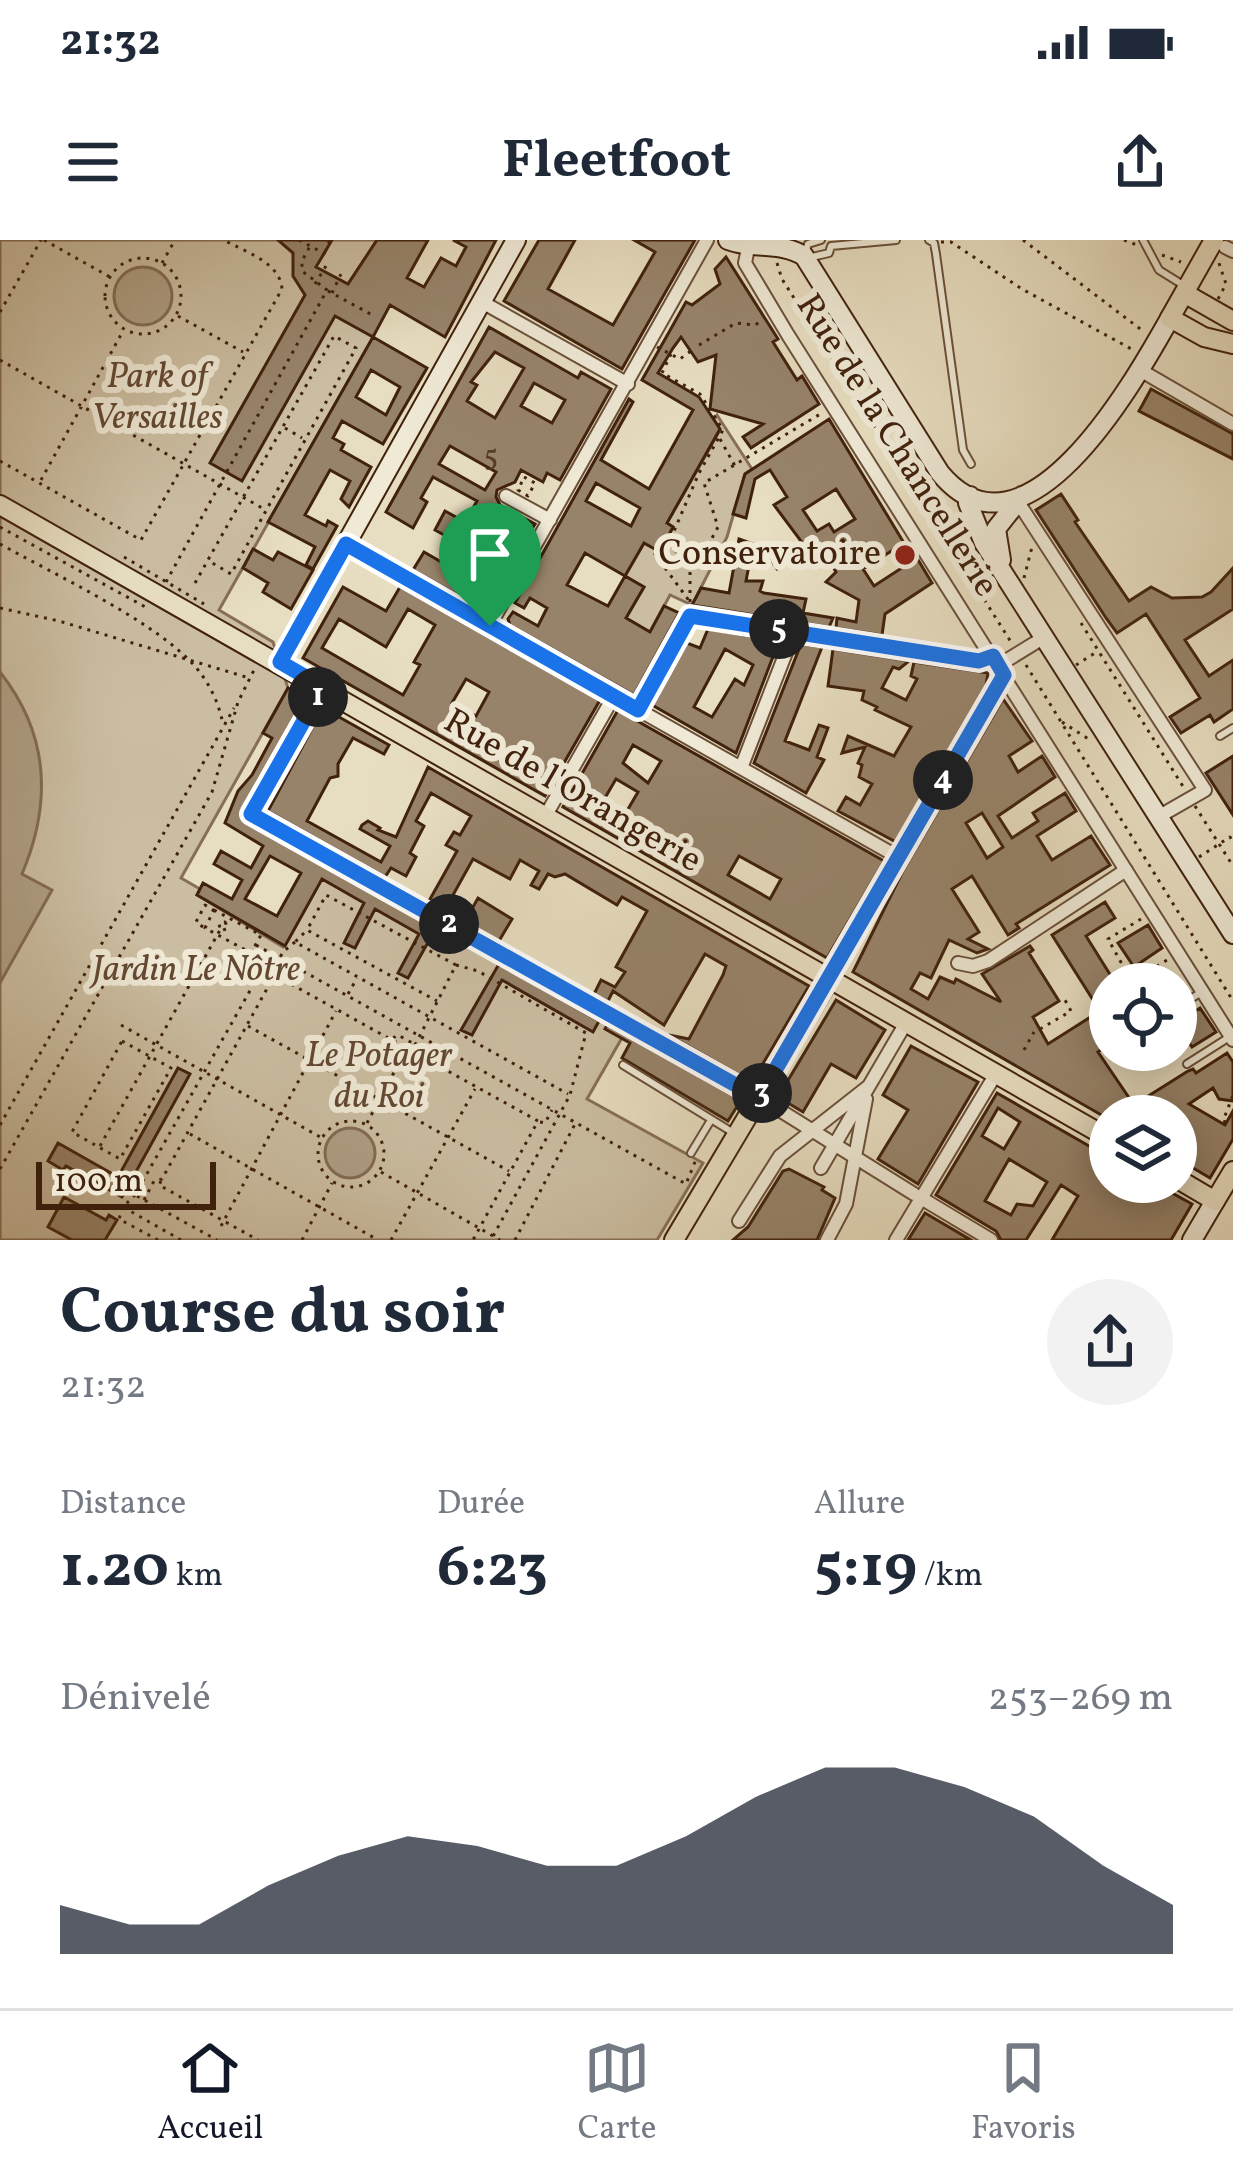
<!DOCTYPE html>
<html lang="fr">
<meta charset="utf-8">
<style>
body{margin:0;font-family:Vollkorn,serif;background:#f2f2f3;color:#1f2937;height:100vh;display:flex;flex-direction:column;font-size:45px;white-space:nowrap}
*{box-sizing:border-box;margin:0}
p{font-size:39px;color:#747a83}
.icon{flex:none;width:66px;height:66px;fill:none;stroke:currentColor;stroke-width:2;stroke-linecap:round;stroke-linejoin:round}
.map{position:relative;height:1000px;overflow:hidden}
.sheet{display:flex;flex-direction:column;background:#fff;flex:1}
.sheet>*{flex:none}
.buttons{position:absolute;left:1089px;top:723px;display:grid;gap:24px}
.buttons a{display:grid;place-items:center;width:108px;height:108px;border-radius:50%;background:#fff;box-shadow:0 6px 30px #0003;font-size:60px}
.scale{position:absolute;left:36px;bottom:30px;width:180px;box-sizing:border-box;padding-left:12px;border:6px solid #40210c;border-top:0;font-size:33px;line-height:42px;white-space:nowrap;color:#40210c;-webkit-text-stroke:9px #efe9d6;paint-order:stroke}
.pin{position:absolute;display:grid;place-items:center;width:102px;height:102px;color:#fff;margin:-123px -51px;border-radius:50% 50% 50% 0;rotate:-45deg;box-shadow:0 0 12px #0007}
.pin .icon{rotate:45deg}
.km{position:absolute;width:60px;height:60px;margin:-30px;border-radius:50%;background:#222;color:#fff;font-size:33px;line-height:60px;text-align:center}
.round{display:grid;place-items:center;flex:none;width:126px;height:126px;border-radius:63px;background:#f2f2f3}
.headline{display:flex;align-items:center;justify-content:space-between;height:204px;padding:0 60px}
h1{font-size:66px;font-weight:700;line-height:90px}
.figures{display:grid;grid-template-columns:repeat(3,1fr);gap:18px;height:204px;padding:12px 60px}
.figures div{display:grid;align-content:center}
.figures b{font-size:60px;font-weight:700}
.figures small{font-size:33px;font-weight:400}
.figures p{font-size:33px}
.chart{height:336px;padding:24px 60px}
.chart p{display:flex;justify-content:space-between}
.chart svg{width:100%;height:216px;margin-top:12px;fill:#111827;opacity:.7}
.status{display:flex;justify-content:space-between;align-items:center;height:84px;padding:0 60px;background:#fff;direction:ltr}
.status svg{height:33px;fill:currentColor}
header{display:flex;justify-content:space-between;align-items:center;height:156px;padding:0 60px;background:#fff;font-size:54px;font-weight:700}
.dock{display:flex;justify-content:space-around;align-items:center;height:168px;border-top:3px solid #e0e1e3;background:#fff;font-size:33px;color:#747a83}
.dock a{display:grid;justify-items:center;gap:6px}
.dock .on{color:#111827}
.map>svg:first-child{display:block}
</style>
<div class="status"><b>21:32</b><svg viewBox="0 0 49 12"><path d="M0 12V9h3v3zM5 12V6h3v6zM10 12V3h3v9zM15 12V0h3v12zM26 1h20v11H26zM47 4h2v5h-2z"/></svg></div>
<header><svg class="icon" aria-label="menu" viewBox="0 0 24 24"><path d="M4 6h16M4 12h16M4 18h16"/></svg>Fleetfoot<svg class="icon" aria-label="share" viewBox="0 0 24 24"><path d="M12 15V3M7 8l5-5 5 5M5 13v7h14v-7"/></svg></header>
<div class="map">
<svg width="1233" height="1000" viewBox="0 0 1233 1000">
<rect width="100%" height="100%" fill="#e7ddc0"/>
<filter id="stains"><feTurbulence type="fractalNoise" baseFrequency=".00167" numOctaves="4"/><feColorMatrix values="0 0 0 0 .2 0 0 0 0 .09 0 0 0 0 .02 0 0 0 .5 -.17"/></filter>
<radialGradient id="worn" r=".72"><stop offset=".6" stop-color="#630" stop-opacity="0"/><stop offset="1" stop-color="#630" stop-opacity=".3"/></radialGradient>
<path fill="#cbbda1" stroke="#866f56" stroke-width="3" d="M0,0H377L348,44L373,97L219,370L273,402L288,448L181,638L200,649L197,655L283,707L328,625L627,789L587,859L703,923L657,1000H0Z
M717,175L752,229L745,234L727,297L692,365L670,355L650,392L626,378L644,347L625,336L644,303L660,311L673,287L667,283L720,190L714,180Z"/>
<path fill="#ae9d83" stroke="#826b53" stroke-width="3" d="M114 56a29 29 0 1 1 58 0a29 29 0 1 1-58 0Z
M0,432C49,494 52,563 22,634L52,650L0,743Z
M325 913a25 25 0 1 1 50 0a25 25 0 1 1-50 0Z"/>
<path fill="#97836a" stroke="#40210c" stroke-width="3" fill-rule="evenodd" d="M278,0H332L316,27L348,44L377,0H428L407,38L424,47L441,18L456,26L466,7L453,0H496L445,97L390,65L373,97L335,76L242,241L210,223L305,55L293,36V13Z
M539,0H575L548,49L613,85L655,12L634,0H695L622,129L504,61Z
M726,17L778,99L773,102L797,140L802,136L819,164L751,208L743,197L763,184L710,169L716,115L698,122L681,97L673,108L658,133L699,157L720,189L667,283L673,287L660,312L644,303L625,336L585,313L567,345L608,366L625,336L644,347L626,378L650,392L664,366L679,373L634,455L510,385L508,379L513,372L538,386L547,368L530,358L524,368L515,363L629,159L633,162L601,220L649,249L693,170L642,140L686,62L692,65L720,44L715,29ZM596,243L640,268L631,286L586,261Z
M489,87L578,138L581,132L611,149L560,240L547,233L543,242L521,230L515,242L497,250L496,257L500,265L535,284L505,329L481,315L458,355L413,330L424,312L464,335L453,300L435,290L445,271L465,282L477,261L433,237L421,258L427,262L413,288L386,272ZM495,112L524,128L495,178L467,161L477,145L471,142ZM534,143L565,160L552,183L521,166ZM450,206L496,232L485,250L439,224Z
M373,97L427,128L383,204L342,181L333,198L344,204L341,210L371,227L349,267L341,259L350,241L330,230L305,275L326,286L328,281L337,286L313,329L306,325L315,307L268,282ZM371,130L400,147L386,175L356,157Z
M1151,149L1233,194V219L1139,171Z
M829,179L904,303L863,329L874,346L917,318L932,343L885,374L882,395L836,388L837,378L856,382L859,360L826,342L836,332L833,327L852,315L843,300L818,315L813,306L777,329L771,320L801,301L774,265L787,257L770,230L755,239L746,278L733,274L745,234ZM836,249L855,279L834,292L829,284L817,291L803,270Z
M1061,254L1078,280L1075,282L1129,361L1151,347L1172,358L1202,357L1211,352L1233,328V369L1185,400L1209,436L1233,420V469L1214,482L1210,475L1181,493L1170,477L1200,458L1146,374L1117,393L1106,378L1036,270Z
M739,299L753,304L746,341H763L760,351L764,353L806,359L803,373L833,378L829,387L692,365L701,348L729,353Z
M253,309L273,320L278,312L313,330L291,369L263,352L268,343L243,328Z
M343,347L386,371L400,347L600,460L545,556L303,418ZM408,369L435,385L414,422L420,425L403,455L322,408L339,379L386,407ZM466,439L489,452L476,476L452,463Z
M708,389L779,401L736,513L652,465L687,403L700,408ZM725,409L753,425L744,445L735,439L712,477L694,467Z
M801,404L822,407L785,501L809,510L819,485L828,488L817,517L824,520L806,553L754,523Z
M833,409L909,421L899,429L893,427L882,448L906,460L917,439L911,436L914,422L988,433L986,445L896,602L838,571L846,557L860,565L872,544L859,537L862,525L858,523L865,507L842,513L848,496L894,516L911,487L875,470L877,467L862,460L864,451L828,446Z
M288,448L305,457L242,569V578L460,703L456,711L431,697L408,738L398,733L419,694L375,669L355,708L344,703L364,663L322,639L285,706L197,655L203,643L232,659L242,640L214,624L221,611L251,628L263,606L225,583L238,551L252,535L272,498L263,493ZM270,616L301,633L277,676L245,659Z
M1003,459L1032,501L1009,516L1018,532L1042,516L1055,537L998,576L1012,598L1038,581L1033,573L1065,553L1076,571L1037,596L1052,620L1091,596L1110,625L1016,684L1019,688L1008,695L972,636L952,649L979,692L968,699L988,709L977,713L949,700L931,738L920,733L911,749L928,759L940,737L954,743L956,739L1001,762L982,734L1030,706L1033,710L1029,713L1059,761L1033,777L1048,804L1100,771L1052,695L1105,662L1115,678L1086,696L1116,744H1110V804L1098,812L1134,865L1188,831L1193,829L1196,833L1227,813L1233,822V861L1219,859L1213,848L1189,864L1225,885L1233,871V899L1210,938L1176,918V876H1110V880L853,732L903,631ZM982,573L1003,607L987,618L966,583Z
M323,468L389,505L384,514L353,498L338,524V536L330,538L307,581L381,622L390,606L360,589L362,585L368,581L380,588L378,590L396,597L428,527L809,746L752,842L669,795L689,799L723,735L726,726L705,714L664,785L613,751L608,761L594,754L601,740L615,747L625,732L616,727L647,671L622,657L617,665L565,634L555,637L548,634L539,649L531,645L539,631L520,620L510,639L473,619L453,655L473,667L478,658L512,679L499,701L429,661L457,611L446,605L454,592L460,595L471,576L431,553L416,581L424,586L410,613L416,617L406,636L391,628L385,637L268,571Z
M618,470L884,621L827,718L563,567ZM633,505L661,521L648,543L623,523ZM616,539L638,552L624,576L602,563ZM739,616L781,639L770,659L728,635Z
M1233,516V575L1206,533Z
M1148,685L1162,708L1134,727L1118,703Z
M499,724L599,781L593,792L502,740L472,795L461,790Z
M836,760L885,790L856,838L831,824L803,872L778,857Z
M1200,768L1216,792L1192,807L1176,783Z
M607,785L741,860L728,881L622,818L630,803L605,789Z
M911,806L978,842L918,944L878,919L908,870L883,855Z
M178,828L190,834L122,957L66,926L63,930L48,921L58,903L118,937Z
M997,853L1110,918V942H1152L1192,964L1171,1000H1052L1078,956L1061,945L1026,1000H1001L996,991L936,955ZM998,868L1020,882L1004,909L982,896ZM1009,919L1047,942L1033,966L1017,964L1011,975L985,961Z
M789,929L824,947L822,950L835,958L817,1000H733L748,987L783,931Z
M64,957L106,980L109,975L117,980L105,1000H72L48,987Z
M925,973L971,1000H908Z"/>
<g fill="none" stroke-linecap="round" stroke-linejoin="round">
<defs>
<path id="lane" d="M929,0L934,3L936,14L963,210L971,224
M1143,0L1159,30L1183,45
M806,11L808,4L821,0
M812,17L829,13L831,6L896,0
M1220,496L1233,488
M1176,768L1200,753
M1187,824L1231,796
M623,825L732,892
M691,913L711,880"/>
<path id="street" d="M1225,7L1233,11
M748,8L745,23L788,95L1233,800
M482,62L628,144
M1140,130L1233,184
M506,256L550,280
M1018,262L1205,550L1158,577
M346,304L898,617
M490,385L707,0
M999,425L1043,398
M323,447L251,574L759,858
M638,469L690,376L979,421L993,415
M741,528L794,392
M546,575L614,456
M958,723L973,726L988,721L1126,630
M830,738L1004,435
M773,866L914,954
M821,928L907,781
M921,958L991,1000
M739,981L780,916L869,846
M827,1000L846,964L866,859
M896,1000L997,832"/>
<path id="secondary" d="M728,0C754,10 780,1 804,16L940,233C1026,337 1136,138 1170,78
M970,256L968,263L984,303L1233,694
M1001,320L996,289L1022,256
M280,422L516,0
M1192,1000L1215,961"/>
<path id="primary" d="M1214,0L1170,78L1204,97L1233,104
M1184,53L1233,81
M0,265L1110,899
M1176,938L1215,961L1233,931
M674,1000L830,738"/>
</defs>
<use href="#lane" stroke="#6a5039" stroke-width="10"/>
<use href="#street" stroke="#6a5039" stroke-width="16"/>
<use href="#secondary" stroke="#40210c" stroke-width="22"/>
<use href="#primary" stroke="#40210c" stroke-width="22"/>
<path stroke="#40210c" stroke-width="3" stroke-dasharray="3 6" stroke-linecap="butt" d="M44,0L110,37
M299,0L329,16
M1023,0L1143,91
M1124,0L1137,5
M941,2H951L1022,49L1135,111
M325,12L330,0
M1162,15L1181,22
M105 56a38 38 0 1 1 76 0a38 38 0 1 1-76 0Z
M162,23L175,0
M777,23L782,39L1011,402
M315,44L326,26
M328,51L374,76
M332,53L341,34
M1218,59L1226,44L1219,23
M0,72L41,0
M178,76L243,112
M699,105L736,83L755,85L763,80
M657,107L680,119L691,111
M671,114L662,133L700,154L723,190L699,233L665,312L655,314L690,362
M0,120L264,269
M285,188L302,198
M720,199L735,226
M0,221L141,300L282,49C280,22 245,12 224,0
M524,237L535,243L528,256L518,250Z
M41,240L123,91
M940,286L958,276
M0,287L149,369
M0,304C54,334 145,377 187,418C206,436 218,459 223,484
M668,304L683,318L700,320L718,287L704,243L822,173
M124,317L204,364
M1024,338L1032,307
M166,342L327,50L302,31V21L310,6
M195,343L334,96L356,108L231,334L209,321
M690,362V324
M0,368L59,381L246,437
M1081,383L1184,548
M1026,425L1233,761
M1076,425L1095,413
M1062,482L1090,500
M1195,566L1233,626
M1199,617L1230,597L1233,602
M214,670L261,695L251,713L205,688Z
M1141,679L1108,699L1132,742L1167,720
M225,682L228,688L221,691L219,684Z
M203,687L196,682L205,665L213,670
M304,693L295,702L568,854
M295,702L283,712L271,733L538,881L473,1000
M256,705L686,944L697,917
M456,725L478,731L586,793L570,855L491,1000
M348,754L357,738
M121,785L322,898
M248,786L509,931
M1040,789L1071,771L1065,760
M393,798L398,795L423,809L422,817
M122,801L171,828L120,919L72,892Z
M415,805L456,725L326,655L307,690L437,761
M1024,810L1034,792
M318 914a33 33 0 1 1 66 0a33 33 0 1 1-66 0Z
M540,882L545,883L552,870
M1226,882L1223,881L1233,855
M367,883L407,808
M0,885L234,468
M190,894L378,1000
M100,906L220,690
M0,929L212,552L238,462L255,428
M381,932L500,1000
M161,941L159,945L258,1000
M137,956L217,1000
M144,960L154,941L162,939L274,736
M123,967L119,979L158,1000
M221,986L336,771
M181,1000L123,967L135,955L270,715
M302,1000L332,943
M391,1000L475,849
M515,1000L575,884"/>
<use href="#lane" stroke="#efe9d6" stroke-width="6"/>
<use href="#street" stroke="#efe9d6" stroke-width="12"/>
<use href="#secondary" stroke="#efe9d6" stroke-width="18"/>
<use href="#primary" stroke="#e7ddc0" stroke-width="18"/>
</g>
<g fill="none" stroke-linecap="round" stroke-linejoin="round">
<defs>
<path id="route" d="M346,304L638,470L690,376L979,421L993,416L1004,435L759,858L251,574L323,447L280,422Z"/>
</defs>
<use href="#route" stroke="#fff" stroke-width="24"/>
<use href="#route" stroke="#1a73e8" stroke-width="15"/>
</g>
<circle fill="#8f2418" stroke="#efe9d6" stroke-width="4.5" cx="905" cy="315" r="12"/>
<g text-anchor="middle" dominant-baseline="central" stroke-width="12" stroke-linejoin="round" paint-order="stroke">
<g font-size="30" fill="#563a24">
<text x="491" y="217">5</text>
</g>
<g font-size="36" font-style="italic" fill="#634831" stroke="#efe9d6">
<text x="157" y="138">Park of<tspan x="157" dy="41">Versailles</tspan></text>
<text x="196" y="731">Jardin Le Nôtre</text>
<text x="379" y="817">Le Potager<tspan x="379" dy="41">du Roi</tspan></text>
</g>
<g font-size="36" fill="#40210c" stroke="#efe9d6">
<text transform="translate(896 206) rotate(58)">Rue de la Chancellerie</text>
<text transform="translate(572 552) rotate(30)">Rue de l'Orangerie</text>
</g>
<g font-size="36" fill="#40210c" stroke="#efe9d6" text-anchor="end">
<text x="881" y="315">Conservatoire</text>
</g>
</g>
<rect width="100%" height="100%" filter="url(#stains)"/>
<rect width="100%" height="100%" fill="url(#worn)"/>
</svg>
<div class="buttons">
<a><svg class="icon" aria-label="locate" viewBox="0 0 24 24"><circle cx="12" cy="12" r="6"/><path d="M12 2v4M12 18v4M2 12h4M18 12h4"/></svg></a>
<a><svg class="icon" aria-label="layers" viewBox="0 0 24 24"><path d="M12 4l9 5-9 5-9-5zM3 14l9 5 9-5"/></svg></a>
</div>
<div class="scale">100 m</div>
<div class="pin" style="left:490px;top:386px;background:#1e9e55"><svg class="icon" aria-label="arrive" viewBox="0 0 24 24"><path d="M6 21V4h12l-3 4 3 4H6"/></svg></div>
<b class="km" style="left:318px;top:457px">1</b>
<b class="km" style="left:449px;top:684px">2</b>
<b class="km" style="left:762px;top:853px">3</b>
<b class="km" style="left:943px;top:540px">4</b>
<b class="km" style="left:779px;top:389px">5</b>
</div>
<section class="sheet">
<div class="headline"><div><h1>Course du soir</h1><p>21:32</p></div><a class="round"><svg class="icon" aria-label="share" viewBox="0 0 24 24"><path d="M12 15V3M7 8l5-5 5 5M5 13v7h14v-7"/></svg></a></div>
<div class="figures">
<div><p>Distance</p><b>1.20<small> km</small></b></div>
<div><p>Durée</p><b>6:23</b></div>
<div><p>Allure</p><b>5:19<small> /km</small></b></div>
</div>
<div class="chart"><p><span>Dénivelé</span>253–269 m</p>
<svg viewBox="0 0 160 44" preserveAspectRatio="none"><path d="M0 44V34L10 38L20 38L30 30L40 24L50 20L60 22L70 26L80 26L90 20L100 12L110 6L120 6L130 10L140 16L150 26L160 34V44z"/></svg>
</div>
</section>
<nav class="dock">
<a class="on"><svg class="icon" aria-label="home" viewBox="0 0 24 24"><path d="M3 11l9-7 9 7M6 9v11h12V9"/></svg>Accueil</a>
<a><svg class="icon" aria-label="map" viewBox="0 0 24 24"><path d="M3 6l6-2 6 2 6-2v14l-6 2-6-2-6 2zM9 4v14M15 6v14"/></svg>Carte</a>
<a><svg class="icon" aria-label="saved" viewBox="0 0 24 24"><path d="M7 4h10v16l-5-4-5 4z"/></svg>Favoris</a>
</nav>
